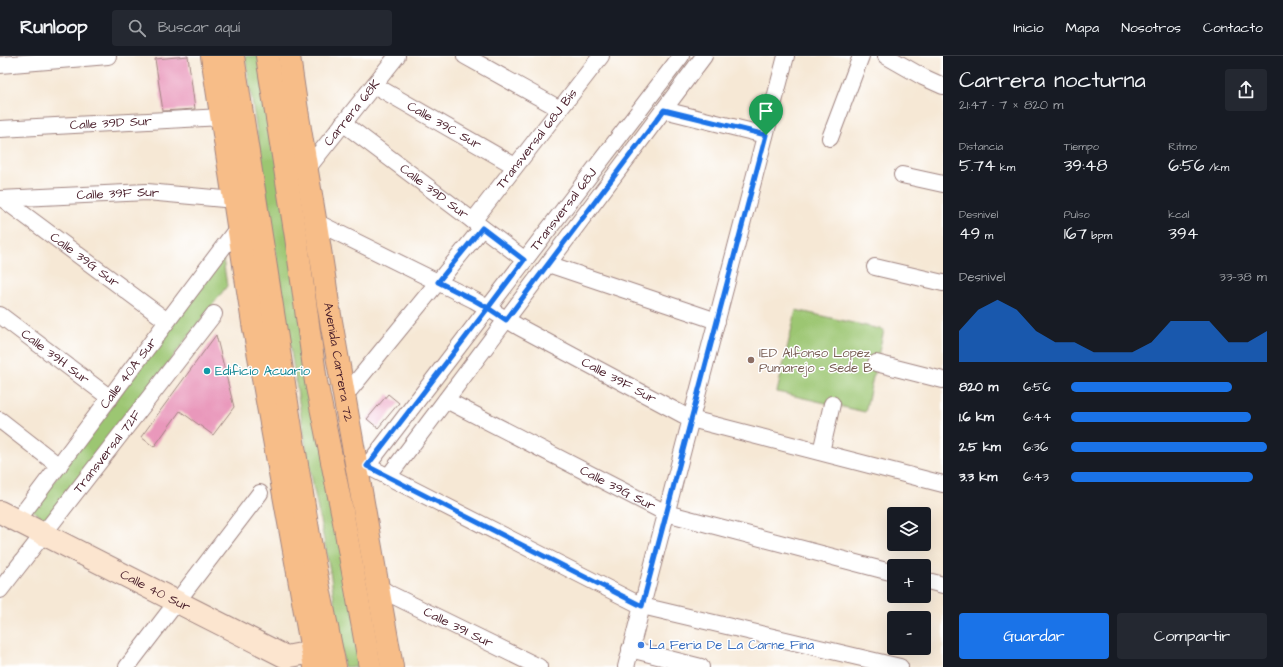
<!DOCTYPE html>
<html lang="es">
<meta charset="utf-8">
<style>
body{margin:0;font-family:"Architects Daughter",sans-serif;background:#242831;color:#f1f3f6;height:100vh;display:flex;flex-direction:column;font-size:15px;white-space:nowrap}
*{box-sizing:border-box;margin:0}
p{font-size:13px;color:#9ea1a6}
.icon{flex:none;width:22px;height:22px;fill:none;stroke:currentColor;stroke-width:2;stroke-linecap:round;stroke-linejoin:round}
.map{position:relative;flex:1;overflow:hidden}
.sheet{display:flex;flex-direction:column;background:#171b24;width:340px}
.sheet>*{flex:none}
.buttons{position:absolute;left:887px;top:451px;display:grid;gap:8px}
.buttons a{display:grid;place-items:center;width:44px;height:44px;border-radius:4px;background:#171b24;box-shadow:0 4px 16px #0002;font-size:20px}
.pin{position:absolute;display:grid;place-items:center;width:34px;height:34px;color:#fff;margin:-41px -17px;border-radius:50% 50% 50% 0;rotate:-45deg;box-shadow:0 0 4px #0007}
.pin .icon{rotate:45deg}
.round{display:grid;place-items:center;flex:none;width:42px;height:42px;border-radius:4px;background:#242831}
.headline{display:flex;align-items:center;justify-content:space-between;height:68px;padding:0 16px}
h1{font-size:22px;font-weight:600;line-height:30px}
.metrics{display:grid;grid-template-columns:repeat(3,1fr);gap:6px;height:68px;padding:4px 16px}
.metrics div{display:grid;align-content:center}
.metrics b{font-size:17px;font-weight:600}
.metrics small{font-size:11px;font-weight:400}
.metrics p{font-size:11px}
.chart{height:112px;padding:8px 16px}
.chart p{display:flex;justify-content:space-between}
.chart svg{width:100%;height:72px;margin-top:4px;fill:#1a73e8;opacity:.7}
.cta{display:flex;gap:8px;margin-top:auto;padding:8px 16px}
.cta a{flex:1;height:46px;border-radius:4px;background:#1a73e8;color:#fff;font-size:16px;font-weight:600;line-height:46px;text-align:center}
.cta a+a{background:#242831;color:#f1f3f6}
ul{padding:0 16px;list-style:none;font-size:13px}
li{display:grid;grid-template-columns:64px 48px 1fr;align-items:center;height:30px}
li i{height:10px;border-radius:5px;background:#1a73e8}
header{display:flex;align-items:center;gap:24px;box-sizing:border-box;height:56px;padding:0 20px;background:#171b24;border-bottom:1px solid #363941}
header strong{font-size:19px}
nav{display:flex;gap:22px;margin-inline-start:auto;font-size:14px}
.search{width:280px;height:36px;background:#242831;display:flex;align-items:center;gap:10px;box-sizing:border-box;padding:0 14px;border-radius:4px;color:#9ea1a6;font-size:15px}
main{display:flex;flex:1;min-height:0}
.map>svg:first-child{display:block}
</style>
<header>
<strong>Runloop</strong>
<div class="search"><svg class="icon" aria-label="search" viewBox="0 0 24 24"><circle cx="10" cy="10" r="6"/><path d="M15 15l6 6"/></svg>Buscar aquí</div>
<nav><a>Inicio</a><a>Mapa</a><a>Nosotros</a><a>Contacto</a></nav>
</header>
<main>
<div class="map">
<svg width="943" height="611" viewBox="0 0 943 611">
<rect width="100%" height="100%" fill="#fff"/>
<filter id="ink" filterUnits="userSpaceOnUse"><feTurbulence type="fractalNoise" baseFrequency=".025" numOctaves="2"/><feDisplacementMap in="SourceGraphic" scale="8" xChannelSelector="R" yChannelSelector="G"/><feConvolveMatrix kernelMatrix="1 2 1 2 8 2 1 2 1" color-interpolation-filters="sRGB"/></filter>
<filter id="wash" filterUnits="userSpaceOnUse"><feTurbulence type="fractalNoise" baseFrequency=".012" numOctaves="4" result="noise"/><feDisplacementMap in="SourceGraphic" scale="16" xChannelSelector="R" yChannelSelector="G"/><feGaussianBlur stdDeviation="0.9" result="paint"/><feColorMatrix in="noise" values="0 0 0 0 0 0 0 0 0 0 0 0 0 0 0 0 0 1.4 0 .05"/><feComposite in="paint" operator="in"/></filter>
<g filter="url(#wash)">
<rect width="100%" height="100%" fill="#f6e8d5"/>
<path fill="#9cc672" stroke="#73724e" d="M245,0H260L363,611H344L330,515L307,398Z
M223,203L227,230L47,465L32,454Z
M796,254L884,274L865,356L777,336Z"/>
<g id="blocks">
<path fill="#e998bb" d="M188,0L195,53L163,55L155,3Z
M216,279L234,351L213,379L180,355L154,391L141,381Z
M388,338L399,347L378,372L367,363Z"/>
</g>
</g>
<g filter="url(#ink)">
<use href="#blocks" fill-opacity="0" stroke="#a08480" stroke-width="1"/>
<g fill="none" stroke-linecap="round" stroke-linejoin="round">
<defs>
<g id="street">
<path d="M465,0L560,53"/>
<path d="M886,0L923,21L943,30"/>
<path d="M0,9L108,0"/>
<path id="s1" d="M374,29L515,110"/>
<path d="M664,54L765,79"/>
<path id="s2" d="M343,67L525,204"/>
<path id="s3" d="M0,73L222,61"/>
<path d="M830,82L861,0"/>
<path id="s4" d="M307,113L397,0"/>
<path d="M902,119L943,128"/>
<path id="s5" d="M0,143L147,136L235,144"/>
<path id="s6" d="M3,143L167,265"/>
<path id="s7" d="M473,165L601,0"/>
<path id="s8" d="M316,166L474,244L519,271L691,363L943,428"/>
<path d="M548,208L717,265"/>
<path d="M875,211L943,227"/>
<path id="s9" d="M0,259L110,342"/>
<path d="M876,307L943,324"/>
<path d="M344,341L482,172"/>
<path id="s10" d="M446,344L666,457L894,517"/>
<path d="M0,364L59,410"/>
<path d="M821,396L832,348"/>
<path d="M367,410L642,550L900,611"/>
<path id="s11" d="M361,418L681,0"/>
<path d="M388,421L704,0"/>
<path id="s12" d="M17,465L239,170"/>
<path d="M924,524L943,529"/>
<path id="s13" d="M379,531L390,538L539,611"/>
<path id="s14" d="M0,534L214,258"/>
<path d="M630,593L701,611"/>
<path d="M127,611L260,437"/>
<path d="M626,611L786,0"/>
</g>
<g id="secondary">
<path id="s15" d="M0,456L286,601L312,596"/>
</g>
<g id="highway">
<path d="M212,0L253,267L315,611"/>
<path d="M233,0L293,385L312,497L335,611"/>
<path d="M267,0L296,181L316,326L343,460L370,611"/>
<path id="s16" d="M289,0C300,83 317,165 328,248L392,611"/>
</g>
</defs>
<use href="#street" stroke="#a08480" stroke-width="18"/>
<use href="#secondary" stroke="#a08480" stroke-width="24"/>
<use href="#highway" stroke="#a08480" stroke-width="24"/>
<use href="#street" stroke="#fff" stroke-width="16"/>
<use href="#secondary" stroke="#fce5cf" stroke-width="22"/>
<use href="#highway" stroke="#f7bd88" stroke-width="22"/>
</g>
</g>
<g fill="none" stroke-linecap="round" stroke-linejoin="round" filter="url(#ink)">
<defs>
<path id="route" d="M766,79L664,54L506,264L488,252L524,204L482,172L438,226L474,244L488,252L367,410L642,550L766,79"/>
</defs>
<use href="#route" stroke="#fff" stroke-width="8"/>
<use href="#route" stroke="#1a73e8" stroke-width="5"/>
</g>
<circle fill="#8d6e63" stroke="#fff" stroke-width="1.5" cx="751" cy="304" r="4"/>
<circle fill="#0f9aa8" stroke="#fff" stroke-width="1.5" cx="207" cy="315" r="4"/>
<circle fill="#3f7fe0" stroke="#fff" stroke-width="1.5" cx="641" cy="589" r="4"/>
<g text-anchor="middle" dominant-baseline="central" stroke-width="3" stroke-linejoin="round" paint-order="stroke">
<g font-size="13" fill="#4a1f2b" stroke="#fff">
<text stroke="none"><textPath href="#s4" startOffset="72">Carrera 68K</textPath></text>
<text stroke="none"><textPath href="#s3" startOffset="111">Calle 39D Sur</textPath></text>
<text stroke="none"><textPath href="#s1" startOffset="81">Calle 39C Sur</textPath></text>
<text stroke="none"><textPath href="#s7" startOffset="104">Transversal 68J Bis</textPath></text>
<text stroke="none"><textPath href="#s2" startOffset="114">Calle 39D Sur</textPath></text>
<text stroke="none"><textPath href="#s5" startOffset="118">Calle 39F Sur</textPath></text>
<text stroke="none"><textPath href="#s11" startOffset="333">Transversal 68J</textPath></text>
<text stroke="none"><textPath href="#s6" startOffset="102">Calle 39G Sur</textPath></text>
<text stroke="none"><textPath href="#s9" startOffset="69">Calle 39H Sur</textPath></text>
<text stroke="none"><textPath href="#s16" startOffset="310">Avenida Carrera 72</textPath></text>
<text stroke="none"><textPath href="#s12" startOffset="185">Calle 40A Sur</textPath></text>
<text stroke="none"><textPath href="#s8" startOffset="342">Calle 39F Sur</textPath></text>
<text stroke="none"><textPath href="#s14" startOffset="175">Transversal 72F</textPath></text>
<text stroke="none"><textPath href="#s10" startOffset="193">Calle 39G Sur</textPath></text>
<text stroke="none"><textPath href="#s15" startOffset="174">Calle 40 Sur</textPath></text>
<text stroke="none"><textPath href="#s13" startOffset="89">Calle 39I Sur</textPath></text>
</g>
<g font-size="13" fill="#785e54" stroke="#fff" text-anchor="start">
<text x="759" y="297">IED Alfonso Lopez<tspan x="759" dy="15">Pumarejo - Sede B</tspan></text>
</g>
<g font-size="13" fill="#0d838f" stroke="#fff" text-anchor="start">
<text x="215" y="315">Edificio Acuario</text>
</g>
<g font-size="13" fill="#366cbe" stroke="#fff" text-anchor="start">
<text x="649" y="589">La Feria De La Carne Fina</text>
</g>
</g>
</svg>
<div class="buttons">
<a><svg class="icon" aria-label="layers" viewBox="0 0 24 24"><path d="M12 4l9 5-9 5-9-5zM3 14l9 5 9-5"/></svg></a>
<a>+</a>
<a>−</a>
</div>
<div class="pin" style="left:766px;top:79px;background:#1e9e55"><svg class="icon" aria-label="arrive" viewBox="0 0 24 24"><path d="M6 21V4h12l-3 4 3 4H6"/></svg></div>
</div>
<section class="sheet">
<div class="headline"><div><h1>Carrera nocturna</h1><p>21:47 · 7 × 820 m</p></div><a class="round"><svg class="icon" aria-label="share" viewBox="0 0 24 24"><path d="M12 15V3M7 8l5-5 5 5M5 13v7h14v-7"/></svg></a></div>
<div class="metrics">
<div><p>Distancia</p><b>5.74<small> km</small></b></div>
<div><p>Tiempo</p><b>39:48</b></div>
<div><p>Ritmo</p><b>6:56<small> /km</small></b></div>
</div>
<div class="metrics">
<div><p>Desnivel</p><b>49<small> m</small></b></div>
<div><p>Pulso</p><b>167<small> bpm</small></b></div>
<div><p>kcal</p><b>394</b></div>
</div>
<div class="chart"><p><span>Desnivel</span>33–38 m</p>
<svg viewBox="0 0 160 44" preserveAspectRatio="none"><path d="M0 44V25L10 12L20 6L30 12L40 25L50 32L60 32L70 38L80 38L90 38L100 32L110 19L120 19L130 19L140 32L150 32L160 25V44z"/></svg>
</div>
<ul>
<li><b>820 m</b>6:56<i style="width:82%"></i></li>
<li><b>1.6 km</b>6:44<i style="width:92%"></i></li>
<li><b>2.5 km</b>6:36<i style="width:100%"></i></li>
<li><b>3.3 km</b>6:43<i style="width:93%"></i></li>
</ul>
<div class="cta"><a>Guardar</a><a>Compartir</a></div>
</section>
</main>
